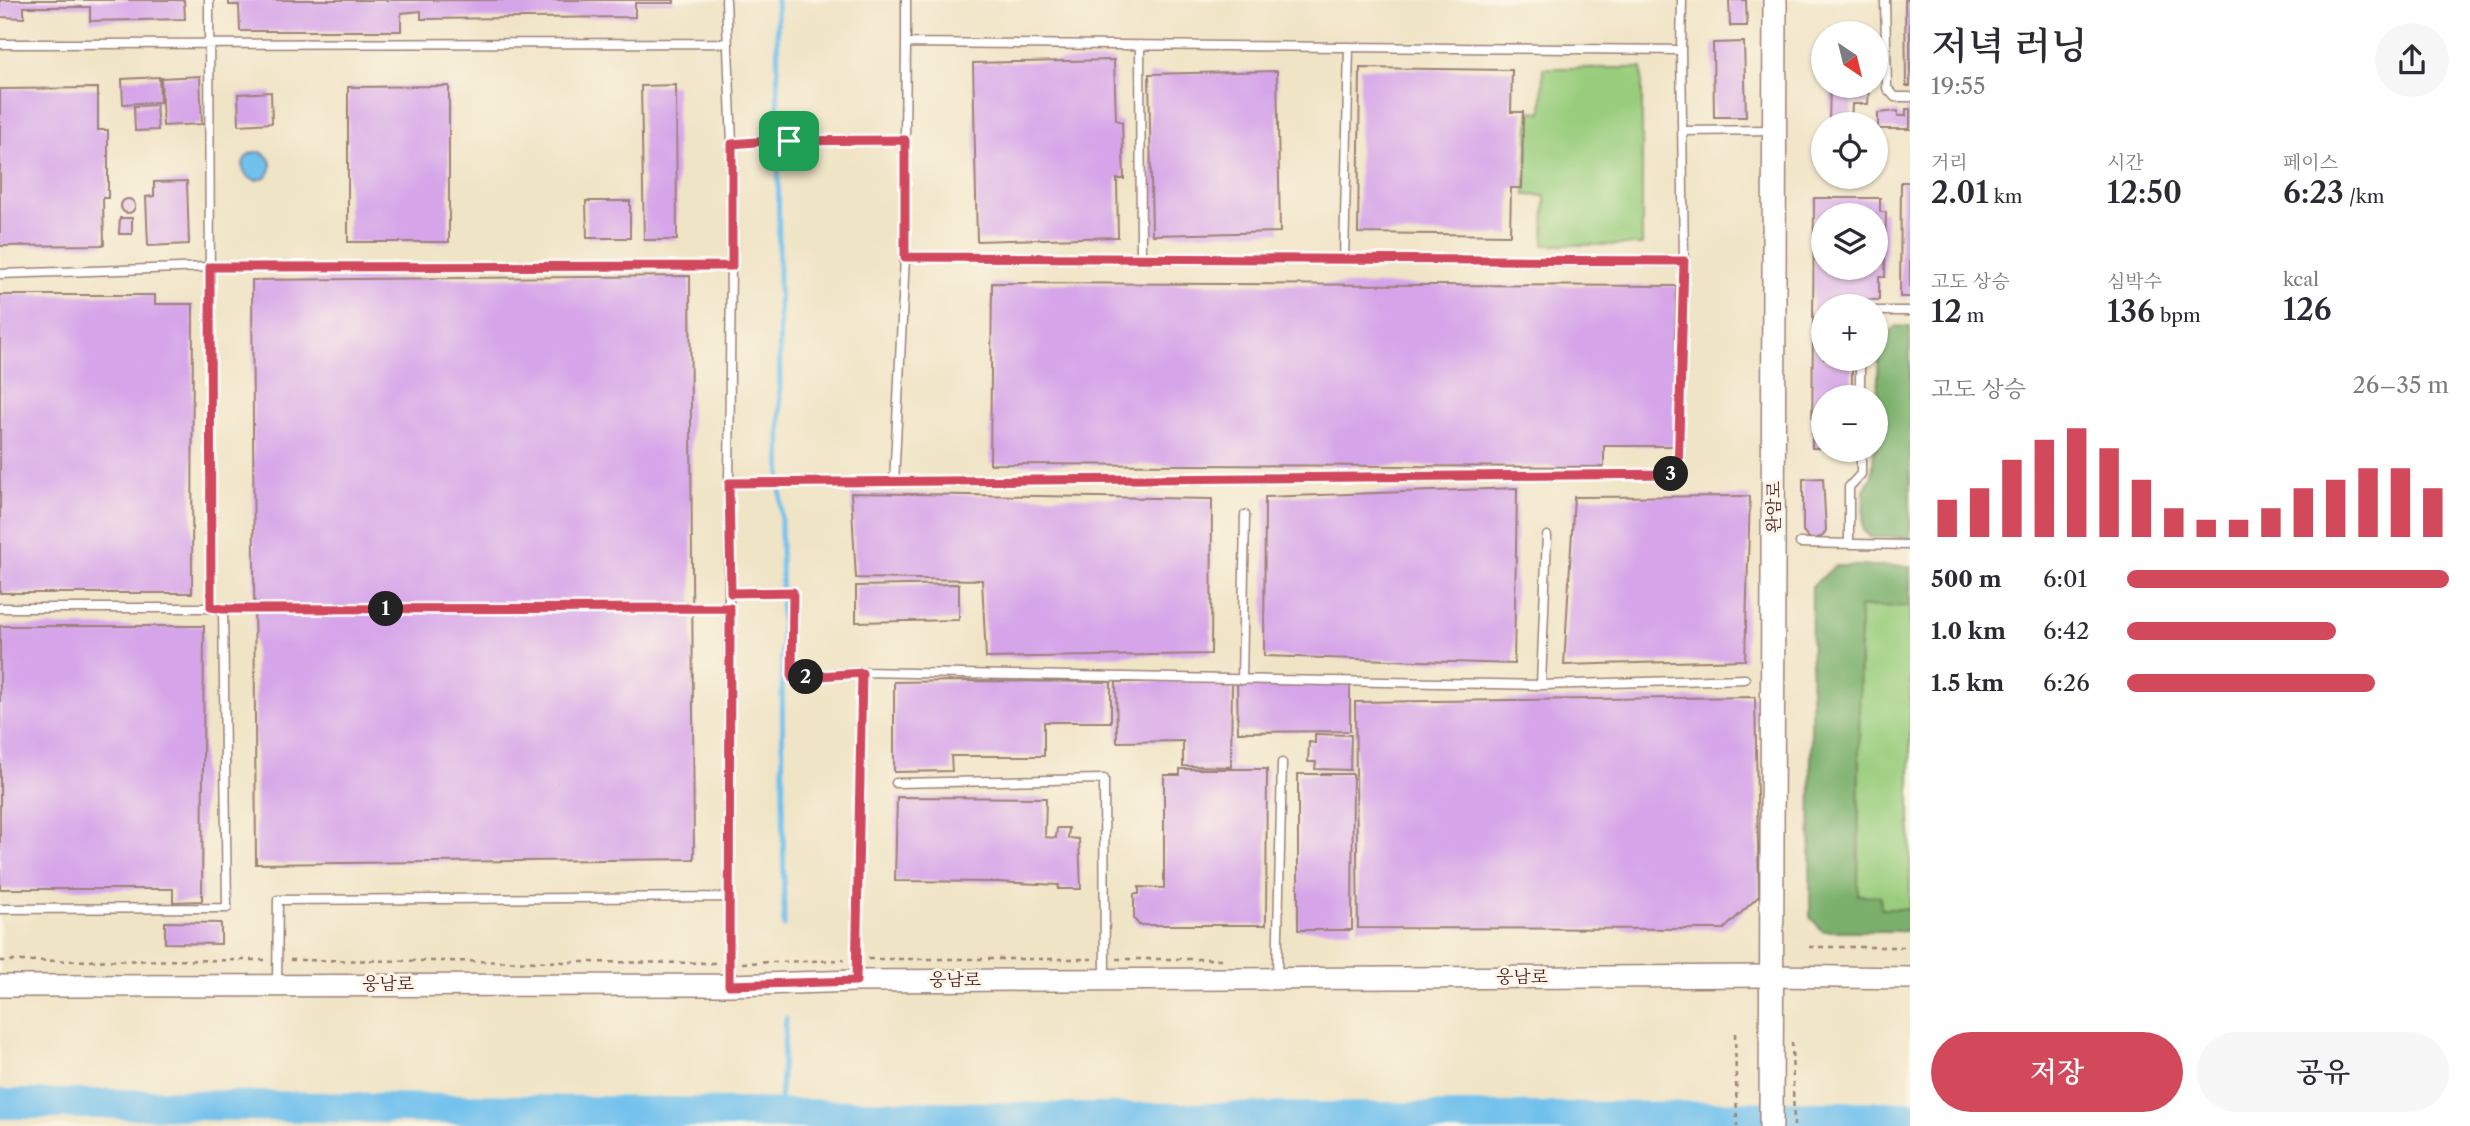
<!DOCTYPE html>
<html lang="ko">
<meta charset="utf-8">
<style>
body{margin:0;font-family:"Libre Caslon Text","Noto Serif KR",serif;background:#f7f7f7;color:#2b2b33;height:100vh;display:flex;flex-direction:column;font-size:26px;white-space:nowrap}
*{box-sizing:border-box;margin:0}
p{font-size:23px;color:#7c7c81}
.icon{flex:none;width:38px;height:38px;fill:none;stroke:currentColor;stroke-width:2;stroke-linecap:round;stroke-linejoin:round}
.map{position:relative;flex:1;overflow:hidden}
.panel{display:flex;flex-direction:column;background:#fff;width:560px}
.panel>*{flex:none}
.needle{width:46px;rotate:145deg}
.buttons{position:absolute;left:1811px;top:21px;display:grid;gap:14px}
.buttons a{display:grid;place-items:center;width:77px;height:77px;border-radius:50%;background:#fff;box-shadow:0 2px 5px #0004;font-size:35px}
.pin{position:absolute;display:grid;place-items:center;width:60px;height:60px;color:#fff;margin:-30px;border-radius:14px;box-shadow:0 4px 10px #0006}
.km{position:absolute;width:35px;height:35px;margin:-18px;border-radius:50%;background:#222;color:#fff;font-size:19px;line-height:35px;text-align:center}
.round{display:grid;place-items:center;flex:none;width:74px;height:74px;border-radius:37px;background:#f7f7f7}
.headline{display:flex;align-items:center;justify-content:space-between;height:119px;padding:0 21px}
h1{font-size:38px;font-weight:600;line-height:52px}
.stats{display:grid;grid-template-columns:repeat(3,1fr);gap:10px;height:119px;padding:7px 21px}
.stats div{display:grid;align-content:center}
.stats b{font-size:30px;font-weight:600}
.stats small{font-size:19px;font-weight:400}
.stats p{font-size:19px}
.chart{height:196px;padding:14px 21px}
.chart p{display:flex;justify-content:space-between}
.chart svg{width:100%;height:126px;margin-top:7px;stroke:#d1495b;stroke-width:6}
.button{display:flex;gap:14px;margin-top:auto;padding:14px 21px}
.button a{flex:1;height:80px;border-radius:42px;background:#d1495b;color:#fff;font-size:28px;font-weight:600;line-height:80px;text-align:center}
.button a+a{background:#f7f7f7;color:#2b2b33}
ul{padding:0 21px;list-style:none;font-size:23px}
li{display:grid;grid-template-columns:112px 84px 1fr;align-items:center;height:52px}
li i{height:18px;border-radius:9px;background:#d1495b}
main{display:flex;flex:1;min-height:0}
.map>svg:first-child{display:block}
</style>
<main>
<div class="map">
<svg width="1910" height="1126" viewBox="0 0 1910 1126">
<rect width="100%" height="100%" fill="#fcf5e5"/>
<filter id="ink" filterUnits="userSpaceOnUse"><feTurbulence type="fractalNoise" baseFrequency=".0143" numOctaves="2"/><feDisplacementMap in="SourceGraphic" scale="14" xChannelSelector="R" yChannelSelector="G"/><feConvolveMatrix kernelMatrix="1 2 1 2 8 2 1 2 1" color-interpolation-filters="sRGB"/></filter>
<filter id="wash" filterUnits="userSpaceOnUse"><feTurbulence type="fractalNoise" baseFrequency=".00686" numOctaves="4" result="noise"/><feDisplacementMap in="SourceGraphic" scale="28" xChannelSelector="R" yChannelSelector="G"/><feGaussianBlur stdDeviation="1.57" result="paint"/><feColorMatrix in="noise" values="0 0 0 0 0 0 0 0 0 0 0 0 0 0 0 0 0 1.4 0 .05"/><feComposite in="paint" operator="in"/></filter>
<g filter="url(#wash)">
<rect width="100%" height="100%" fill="#f0e4c6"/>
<path fill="#99cd7d" stroke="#727654" stroke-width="2" d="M1543,68H1642V245H1544L1545,196L1525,195L1530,111L1542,112Z
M1860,606H1910V909H1880L1858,896Z"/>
<path fill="#7ab06c" stroke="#62684c" stroke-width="2" d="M1896,326L1910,327V538L1869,537L1863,530L1864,490L1872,476L1874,450H1876L1879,342Z
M1836,566H1910V606L1860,607L1858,895L1880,896L1881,909H1910V931H1823L1810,917L1812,586Z"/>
<path fill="#72c1ed" stroke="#5e708c" stroke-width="2" d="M243 166a14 14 0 1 1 28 0a14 14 0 1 1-28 0Z"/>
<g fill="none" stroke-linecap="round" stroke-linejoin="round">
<path stroke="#72c1ed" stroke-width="5" d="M777,0L784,926
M779,1114L786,1018
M737,1126V1113"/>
<path stroke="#72c1ed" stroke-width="30" d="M0,1104H121L1067,1118L1910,1116"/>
</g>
<g id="blocks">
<path fill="#d5a4e9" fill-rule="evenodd" d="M0,0H184L185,19L90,21V7H24V18L0,17Z
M229,0H674V3H635V17L421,19V11L401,13V31H240L239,5H229Z
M1729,0H1746L1747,26H1730Z
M1905,0H1910V86H1906Z
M1744,42L1746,117H1714L1713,43Z
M1114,60L1116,120L1122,122L1124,179H1117L1118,237L977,241L973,63Z
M1360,68L1512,70L1511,112H1523L1522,188H1511L1510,235L1358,233Z
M1277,71L1280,232L1152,235L1149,74Z
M200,76L202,124L163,126L161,78Z
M159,77L160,102L123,104L122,79Z
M676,85L677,240H644L641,86Z
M449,86V242H348V87Z
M1830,86H1869L1868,104H1852L1851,124H1829Z
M98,88V130H108V198H103L104,245L0,246V89Z
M271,92L272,123L239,125L238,94Z
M156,105L158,130L135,131L134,106Z
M1906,109H1910V129H1878V113L1898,111V116H1906Z
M187,181L189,244L148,246L146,197L154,196V182Z
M1901,182H1910V297H1900Z
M1814,198H1880V212H1886L1885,277H1879V300L1852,299V306H1824V359H1852V397H1824V448H1812ZM1824,215H1876V268H1824Z
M121 206a7 7 0 1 1 14 0a7 7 0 1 1-14 0Z
M586,201H630V238H587Z
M120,218H132V234H119Z
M690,276L694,859L256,864L252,280Z
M992,283L1676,286L1674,446H1604V467L990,464Z
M0,295H155V304H193L192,593H0Z
M1823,478L1826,530L1823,536L1811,540L1803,531V479Z
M1517,488L1514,664L1264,656L1265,497Z
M851,493L1212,499L1211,654L986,658L982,580L856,578Z
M1750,496L1745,660L1564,665L1574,497Z
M959,584V620L856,622V586Z
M0,626H204L202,901L173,902V889H0Z
M962,681L1111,682V722H1044V756H951L952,771L894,772V682Z
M1232,681L1231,767L1183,766V741L1117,742L1116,682Z
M1237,682L1350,684V731L1238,732Z
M1755,697L1759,896L1724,929L1358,928L1355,702Z
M1315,734L1351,735L1350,770L1315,769L1316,762H1308L1309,742L1315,743Z
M1180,769H1267L1266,925H1139L1134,919V894H1139V887L1164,888V775H1180Z
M1298,774H1353L1352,930H1298Z
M897,797L1046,798L1045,837L1056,838L1057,828H1069L1068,838L1079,839L1081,889H1058L1059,885L997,882L895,881Z
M165,922L221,923V944L165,943Z"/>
</g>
</g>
<g filter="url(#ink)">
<use href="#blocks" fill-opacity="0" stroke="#9d8278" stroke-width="2"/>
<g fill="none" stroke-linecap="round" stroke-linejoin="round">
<defs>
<path id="service" d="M209,0L211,607
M726,0L732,144L767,141L905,140V257L1684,262L1678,474L729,483
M1885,0L1887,88L1895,97H1910
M906,43V0
M0,44L727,43
M1140,45L1141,257
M1681,50L1682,0
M1682,131L1772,130
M905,140L906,43L1681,50L1684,262
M1344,260L1349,47
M0,274L210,267L732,266
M1876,311H1910
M1860,359V397
M894,483L905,257
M1800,543L1910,545
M1849,544V487L1861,474V450
M731,593L792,591V678L862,672L1541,685L1745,679
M0,608H730
M1242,680L1245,515
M1541,685L1547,536
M896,783L1104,779L1105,978
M0,909L227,908L223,609
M1277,977L1282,763
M856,981L862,672
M277,984L278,900L729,897
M729,985V483L732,144"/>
<path id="tertiary" d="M0,986L729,985L856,981L1771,976L1910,978"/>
<path id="secondary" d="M1771,1126L1775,0"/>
</defs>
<use href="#service" stroke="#9d8278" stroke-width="11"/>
<use href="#tertiary" stroke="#9d8278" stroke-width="24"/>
<use href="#secondary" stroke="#9d8278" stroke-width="26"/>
<path stroke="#9d8278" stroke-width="2.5" stroke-dasharray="5 5" stroke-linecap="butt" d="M1809,947H1910
M868,959H1092
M1116,959H1222
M290,960L718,963
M0,961L266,960
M742,963L844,960
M1735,1033L1737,1126
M1792,1042L1794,1126"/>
<use href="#service" stroke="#fff" stroke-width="8"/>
<use href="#tertiary" stroke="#fff" stroke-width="21"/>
<use href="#secondary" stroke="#fff" stroke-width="23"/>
</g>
</g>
<g fill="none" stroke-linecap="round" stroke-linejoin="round" filter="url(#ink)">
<defs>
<path id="route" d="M905,140V257L1684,261L1678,474L729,483L731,593L793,592L792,678L862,673L856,981L729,985L730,608L223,609L211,607L210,267L732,266V144L767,141Z"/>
</defs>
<use href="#route" stroke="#fff" stroke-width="14"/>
<use href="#route" stroke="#d1495b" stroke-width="9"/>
</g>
<g text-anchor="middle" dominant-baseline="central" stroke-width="6" stroke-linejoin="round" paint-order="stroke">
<g font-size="18" fill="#4a1f2b" stroke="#fcf5e5">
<text transform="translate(1774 507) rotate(-90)">완암로</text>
<text x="1522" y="977">웅남로</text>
<text x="955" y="980">웅남로</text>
<text x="388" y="984">웅남로</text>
</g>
</g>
</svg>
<div class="buttons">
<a><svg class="needle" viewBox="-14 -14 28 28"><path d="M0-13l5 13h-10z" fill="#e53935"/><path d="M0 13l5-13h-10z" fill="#7c7c81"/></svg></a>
<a><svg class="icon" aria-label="locate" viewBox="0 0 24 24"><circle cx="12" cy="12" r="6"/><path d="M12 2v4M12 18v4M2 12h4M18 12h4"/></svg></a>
<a><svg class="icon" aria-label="layers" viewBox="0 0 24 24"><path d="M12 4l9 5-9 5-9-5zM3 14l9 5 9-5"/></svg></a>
<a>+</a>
<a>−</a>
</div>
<div class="pin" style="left:789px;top:141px;background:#1e9e55"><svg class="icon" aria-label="arrive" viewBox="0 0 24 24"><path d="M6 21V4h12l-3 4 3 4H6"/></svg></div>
<b class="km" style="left:386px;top:609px">1</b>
<b class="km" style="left:806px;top:677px">2</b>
<b class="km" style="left:1671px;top:474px">3</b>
</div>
<section class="panel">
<div class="headline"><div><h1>저녁 러닝</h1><p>19:55</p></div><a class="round"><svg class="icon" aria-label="share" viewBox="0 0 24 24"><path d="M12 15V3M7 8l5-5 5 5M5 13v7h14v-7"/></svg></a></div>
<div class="stats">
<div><p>거리</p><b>2.01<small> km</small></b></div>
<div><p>시간</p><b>12:50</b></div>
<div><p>페이스</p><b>6:23<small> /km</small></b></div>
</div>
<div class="stats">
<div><p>고도 상승</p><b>12<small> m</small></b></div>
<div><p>심박수</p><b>136<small> bpm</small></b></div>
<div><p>kcal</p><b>126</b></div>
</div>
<div class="chart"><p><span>고도 상승</span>26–35 m</p>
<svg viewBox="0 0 160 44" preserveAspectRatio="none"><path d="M5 44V31M15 44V27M25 44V17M35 44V10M45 44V6M55 44V13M65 44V24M75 44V34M85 44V38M95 44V38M105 44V34M115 44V27M125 44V24M135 44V20M145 44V20M155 44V27"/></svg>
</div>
<ul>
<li><b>500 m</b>6:01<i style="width:100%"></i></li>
<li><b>1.0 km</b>6:42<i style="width:65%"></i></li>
<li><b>1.5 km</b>6:26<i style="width:77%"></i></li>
</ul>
<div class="button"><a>저장</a><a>공유</a></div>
</section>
</main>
